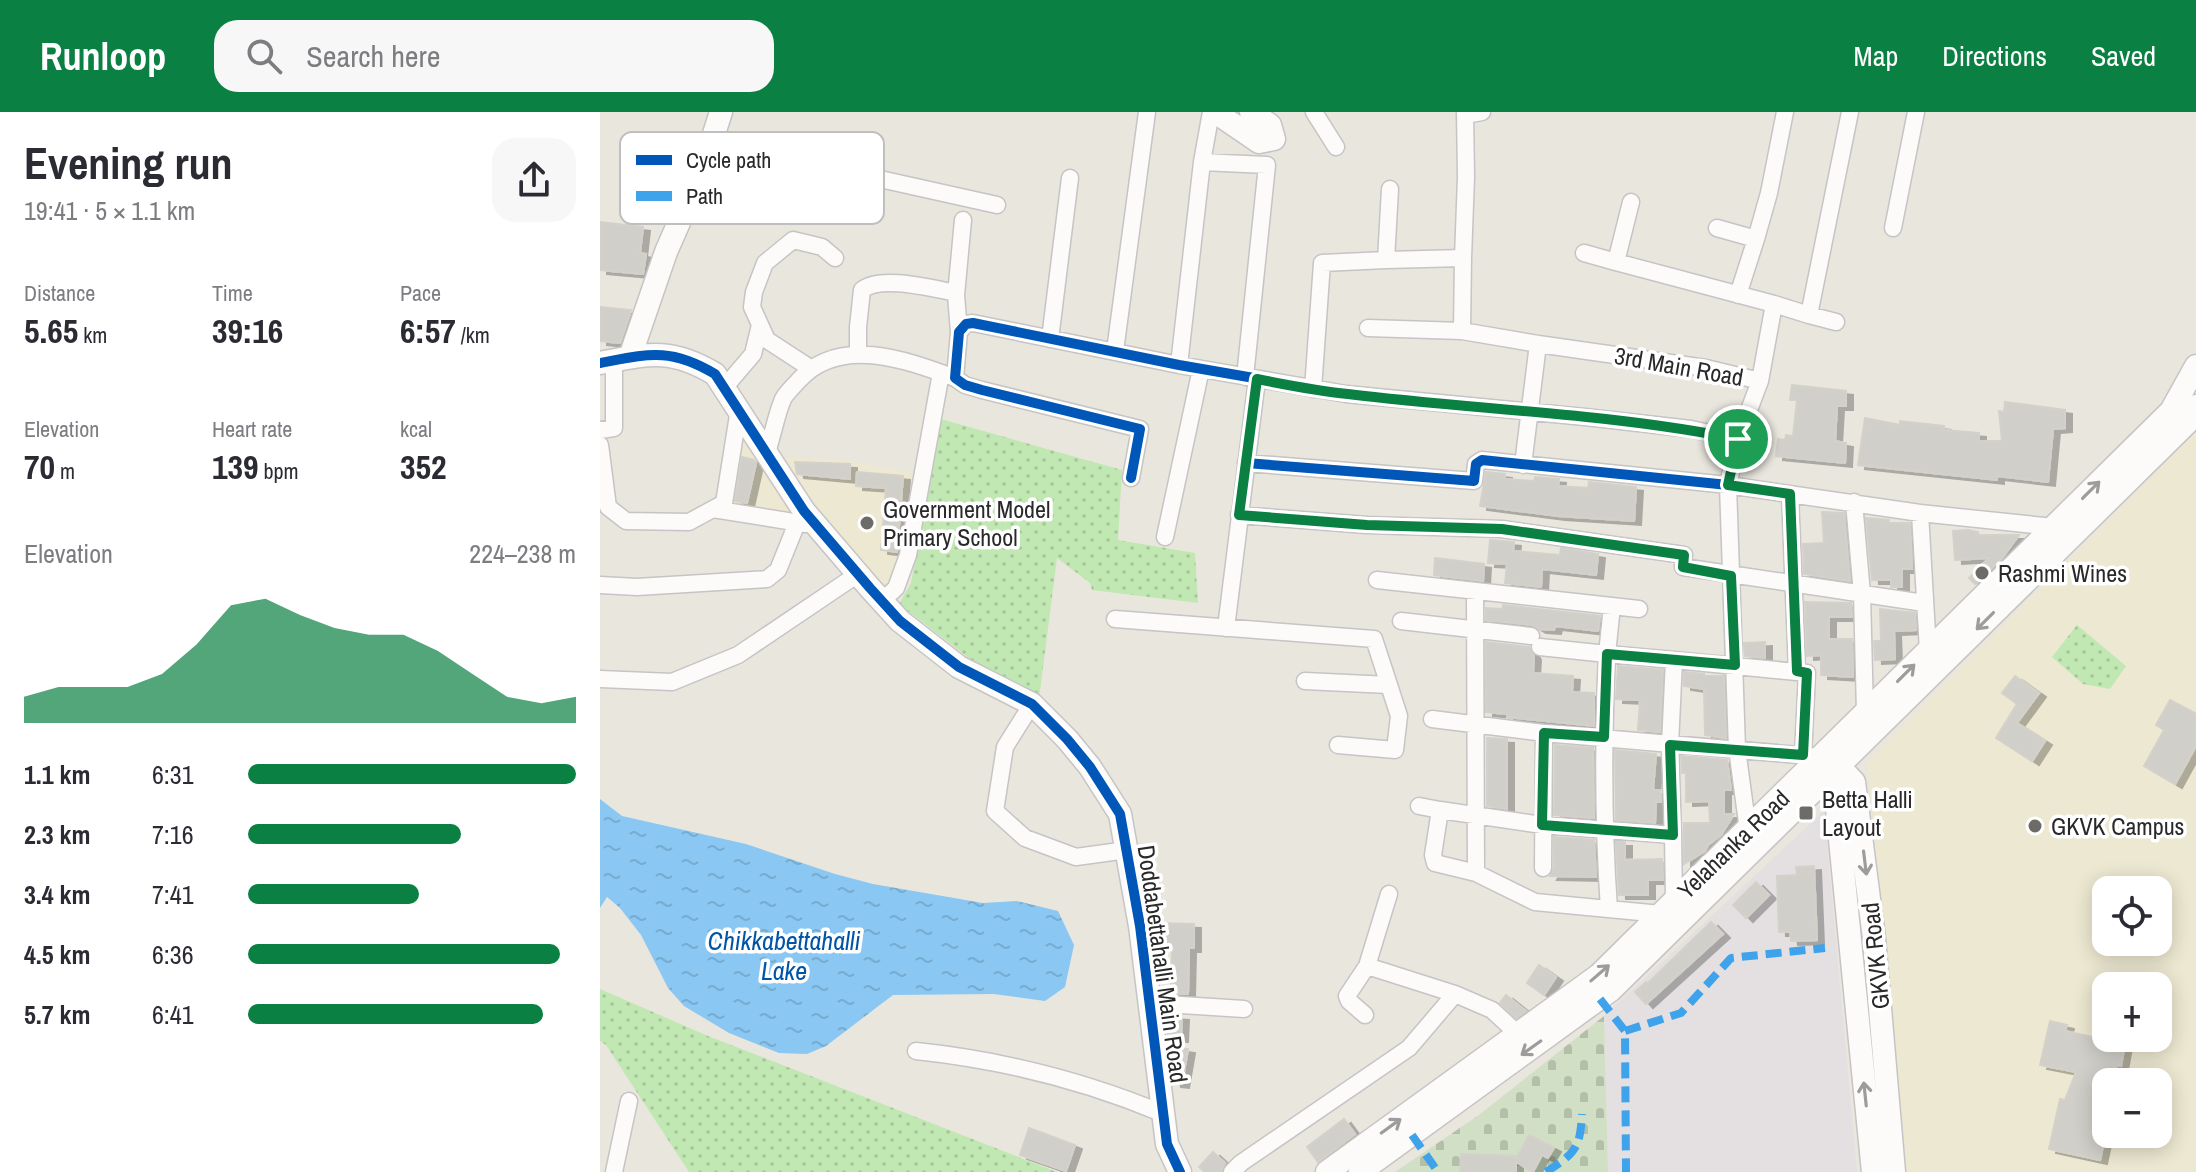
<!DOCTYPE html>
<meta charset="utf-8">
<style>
body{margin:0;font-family:"Archivo Narrow",sans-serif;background:#f7f7f7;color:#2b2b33;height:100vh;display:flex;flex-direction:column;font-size:30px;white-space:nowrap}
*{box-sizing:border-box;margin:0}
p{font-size:26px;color:#7c7c81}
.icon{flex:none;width:44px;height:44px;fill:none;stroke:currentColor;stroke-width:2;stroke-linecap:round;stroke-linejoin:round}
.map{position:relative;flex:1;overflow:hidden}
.panel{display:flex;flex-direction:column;background:#fff;width:600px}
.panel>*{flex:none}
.fabs{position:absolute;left:1492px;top:764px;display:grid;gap:16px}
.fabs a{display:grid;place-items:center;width:80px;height:80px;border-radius:16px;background:#fff;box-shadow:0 4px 20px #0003;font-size:40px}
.pin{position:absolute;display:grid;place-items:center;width:68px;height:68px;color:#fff;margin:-34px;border:4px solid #fff;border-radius:50%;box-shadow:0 2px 8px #0007}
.round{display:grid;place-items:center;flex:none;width:84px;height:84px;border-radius:24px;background:#f7f7f7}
.summary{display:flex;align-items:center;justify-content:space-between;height:136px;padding:0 24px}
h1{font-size:44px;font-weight:700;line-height:60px}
.metrics{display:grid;grid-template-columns:repeat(3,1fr);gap:12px;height:136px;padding:8px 24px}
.metrics div{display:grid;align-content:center}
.metrics b{font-size:34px;font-weight:700}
.metrics small{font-size:22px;font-weight:400}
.metrics p{font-size:22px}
.chart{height:224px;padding:16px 24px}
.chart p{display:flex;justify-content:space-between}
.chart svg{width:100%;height:144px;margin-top:8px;fill:#0b8043;opacity:.7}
ul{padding:0 24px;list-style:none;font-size:26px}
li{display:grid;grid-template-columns:128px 96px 1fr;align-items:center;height:60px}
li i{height:20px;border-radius:10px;background:#0b8043}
header{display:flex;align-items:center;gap:48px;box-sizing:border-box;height:112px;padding:0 40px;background:#0b8043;color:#fff}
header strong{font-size:38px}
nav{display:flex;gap:44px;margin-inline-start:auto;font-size:28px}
.search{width:560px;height:72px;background:#f7f7f7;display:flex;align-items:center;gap:20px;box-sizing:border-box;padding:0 28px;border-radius:24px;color:#7c7c81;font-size:30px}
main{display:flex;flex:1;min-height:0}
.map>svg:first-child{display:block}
</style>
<header>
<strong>Runloop</strong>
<div class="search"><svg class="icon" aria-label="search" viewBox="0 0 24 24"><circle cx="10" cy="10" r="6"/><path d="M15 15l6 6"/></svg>Search here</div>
<nav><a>Map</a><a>Directions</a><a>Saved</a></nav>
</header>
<main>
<section class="panel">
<div class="summary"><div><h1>Evening run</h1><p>19:41 · 5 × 1.1 km</p></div><a class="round"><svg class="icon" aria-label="share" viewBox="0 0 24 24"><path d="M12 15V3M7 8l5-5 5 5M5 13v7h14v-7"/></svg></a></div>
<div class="metrics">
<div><p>Distance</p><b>5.65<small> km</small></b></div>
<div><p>Time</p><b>39:16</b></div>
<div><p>Pace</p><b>6:57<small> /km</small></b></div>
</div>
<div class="metrics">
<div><p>Elevation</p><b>70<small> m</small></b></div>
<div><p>Heart rate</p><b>139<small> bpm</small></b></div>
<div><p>kcal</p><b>352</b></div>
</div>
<div class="chart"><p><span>Elevation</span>224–238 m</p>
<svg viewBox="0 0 160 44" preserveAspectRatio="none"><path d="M0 44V36L10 33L20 33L30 33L40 29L50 20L60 8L70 6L80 11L90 15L100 17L110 17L120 22L130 29L140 36L150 38L160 36V44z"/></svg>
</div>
<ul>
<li><b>1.1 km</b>6:31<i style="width:100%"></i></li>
<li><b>2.3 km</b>7:16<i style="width:65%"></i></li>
<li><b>3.4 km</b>7:41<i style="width:52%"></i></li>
<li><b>4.5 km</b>6:36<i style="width:95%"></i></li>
<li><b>5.7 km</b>6:41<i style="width:90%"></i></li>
</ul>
</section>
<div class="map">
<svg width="1596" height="1060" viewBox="0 0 1596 1060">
<defs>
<pattern id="grass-dots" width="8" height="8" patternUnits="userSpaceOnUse" patternTransform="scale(2)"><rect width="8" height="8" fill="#c1e8b3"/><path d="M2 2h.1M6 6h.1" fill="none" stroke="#a6c79a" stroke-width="1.8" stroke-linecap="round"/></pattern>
<pattern id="cemetery-stones" width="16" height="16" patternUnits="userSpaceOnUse" patternTransform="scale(2)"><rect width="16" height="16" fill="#d1dfc4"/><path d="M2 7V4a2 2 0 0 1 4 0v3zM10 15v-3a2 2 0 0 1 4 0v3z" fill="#b3bfa8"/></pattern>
<pattern id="water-ripples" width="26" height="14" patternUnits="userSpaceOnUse" patternTransform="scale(2)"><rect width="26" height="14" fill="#8ac7f2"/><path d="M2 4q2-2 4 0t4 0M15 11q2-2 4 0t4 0" fill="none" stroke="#77abd0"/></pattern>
<filter id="shadow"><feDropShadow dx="7" dy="4" stdDeviation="0" flood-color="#0004"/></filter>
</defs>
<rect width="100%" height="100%" fill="#e9e6de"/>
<path fill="#e4e0e2" d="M1224,699L1257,1060H1008L1004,904Z"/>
<path fill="#ede8d1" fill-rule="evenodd" d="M1596,319V1060H1307L1267,650ZM1506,778H1558V830H1506ZM1506,874H1558V926H1506ZM1506,970H1558V1022H1506Z
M141,322L195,409L126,395Z
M179,345L242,348L312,360L293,463L285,480Z"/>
<path fill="url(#grass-dots)" d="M341,307L522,358L518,428L595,441L598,491L492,478L490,471L457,446L439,587L383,557L299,492L311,471Z
M1477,513L1526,554L1510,577L1483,572L1452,545Z
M0,877L108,924L457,1060H89L6,933L0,929Z"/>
<path fill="url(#cemetery-stones)" d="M1004,904L1008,1060H795L879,1003Z"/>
<path fill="url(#water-ripples)" d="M0,687L22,704L146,732L235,762L273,772L383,791L417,789L458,799L474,833L465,875L445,889L394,882L293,883L226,934L207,942L179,941L129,921L84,894L68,876L41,823L20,796L7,785L0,796Z"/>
<path fill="#d1cfc9" stroke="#d4d1ca" stroke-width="2" filter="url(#shadow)" d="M0,110L43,115L40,141L46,142L43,162L0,158Z
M0,195L31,198L20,231L0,229Z
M1192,273L1246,279V294H1237L1235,329L1246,331L1245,351L1176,344L1178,327L1185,328L1186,323L1193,324L1197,288H1190Z
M1405,290L1465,298V316L1453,317L1448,370L1397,364V368L1258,353L1265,306L1300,313V309L1344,314V318L1379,321V329H1402L1399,299L1404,300Z
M142,345L154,348L156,351L147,391L135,389Z
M195,350L250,352V367L197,362Z
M257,360L303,364L297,440L281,438L286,376L256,374Z
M886,360L905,362V367L934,369L935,365L959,367L958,374L988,376L989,370L1036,375L1034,409L958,404L880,394Z
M1222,400L1244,401L1250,469L1204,462L1203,432L1224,431Z
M1266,406L1289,408V411H1310L1312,457H1302V475H1291V468H1272Z
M1368,418L1378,420V423H1419L1402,446L1375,472L1369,466L1389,446L1355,448L1353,419Z
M890,428L914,430L913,439L960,443L961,436L998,442L996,463L942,457L941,475L905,471L907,452L888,451Z
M835,446L884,452L883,469L834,463Z
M1205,490L1251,491L1252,505H1229V527H1252L1253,565L1221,563V543L1207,544Z
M903,493L1000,504L998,519L955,514L954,518L939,517L932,513L886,508V496L902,497Z
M1280,497L1315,501L1316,518L1294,519L1295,547L1275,548L1274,529H1281Z
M886,530L929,535L934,544L933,561L973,564L972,580L994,581V614L907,605V602L886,600Z
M1165,530V546L1145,544L1144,531Z
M1018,554L1063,558L1060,620L1038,618L1040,588L1016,587Z
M1084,560L1104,562V564H1124L1126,626L1105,623L1104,577L1084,574Z
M1415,564L1439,581L1417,611L1445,629L1432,649L1396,626L1417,592L1402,581Z
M1570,588L1596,602V634L1575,672L1544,654L1564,618L1556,613Z
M887,626L907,627V697L887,694Z
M955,633L993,636L994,706L954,703Z
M1015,638L1056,642L1053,678H1060L1061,690H1056L1055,711L1016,708Z
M1081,644L1127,648L1131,678H1124V702H1134L1121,723L1108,733L1105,739L1084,752V711H1110L1109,689L1086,690V661H1082Z
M954,725L994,728L996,765L950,764L954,756Z
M1016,730H1025V748L1062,747L1063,768H1048V783H1019Z
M1214,754L1217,828L1191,829L1190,820H1179L1177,764L1197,763L1196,755Z
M1156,770L1169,783L1146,806L1133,793Z
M1111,810L1123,822L1046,892L1035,880L1046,870L1048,871Z
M558,811L594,812V836H589L588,882L571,881L572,835H557Z
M939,853L956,865L944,883L927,871Z
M906,883L926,899L916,906L900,891Z
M565,903L582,904L581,926H568Z
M1450,909L1467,913L1465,919L1525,932L1521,954L1517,953L1511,970H1506V983L1501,996L1506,997V1020L1500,1048L1449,1037L1460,987L1465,988L1476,960L1440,953Z
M574,935L588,937L582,972L574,971L571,954Z
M744,1007L755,1022L718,1050L707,1035Z
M429,1016L475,1033L466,1059L420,1043Z
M929,1023L954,1036L948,1046L942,1043L933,1060L916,1050V1060H860L861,1042L916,1044V1047Z
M613,1040L625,1051L621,1060H605L599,1055Z"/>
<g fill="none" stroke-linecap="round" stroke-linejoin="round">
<defs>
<path id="street" d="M714,0L736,35
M865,3L882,0
M111,36L190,47L397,93
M44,38L104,53
M602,50L667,53L645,265
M1031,90L1016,150L1174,192
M1117,116L1156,127L1169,81L1185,0
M1293,116L1316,0
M984,141L1016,150
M786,148L863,146L866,65L865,0
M356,183L363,108
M1138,183L1156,127
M1209,203L1236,210
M768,216L862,219L863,146
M862,219L938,232
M450,227L470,66
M515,239L547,0
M258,242V215L262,178C280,163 330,176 352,180L356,183L359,220
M579,253L602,50L611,0
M210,256L167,228L152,195L154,180L165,151L193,128L222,135L235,146
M124,276L153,242L160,213
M713,277L722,151L786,148L790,77
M0,318L14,316V248
M1138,327L1160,269
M0,333L8,395L26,409L89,410L124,391L139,297
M167,340C173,323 176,303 183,287C187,280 194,274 199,268C240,223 306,248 355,266
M923,353L938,232L1106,256L1160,269L1174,192L1209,203L1250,0
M531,366L540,317L382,278L365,273L355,266L359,220L366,212L373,211L579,253L746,282L985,305L1091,317L1138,327L1128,373L882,348L876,352L874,369L646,351
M1190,382L1197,559
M1254,390L1262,482L1265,601
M113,397L206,412
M1320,401L1328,539
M639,403L767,413L902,417L1084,443L1083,455L1324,491
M565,425L601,257
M777,468L1039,497
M0,473L37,475L167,467L178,458L197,411
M875,480L876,761
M282,489L296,476L308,443L341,261
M1012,494L1007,542L1074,548
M515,507L774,527L789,573L705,569
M801,509L931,524
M626,516L657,267
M940,535L1007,542C1003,628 1003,712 1009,797
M0,567L72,570L138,543L258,462
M432,592L405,635L395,699L425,726L476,745L527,738
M832,607L944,621L1210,644
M738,633L795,638L799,604L789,573
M819,694L840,698
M1148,718L1137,637L1128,373L1320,401L1454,415
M1073,723L1070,633L1074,548L1207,561L1203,643
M943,756L944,621
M789,782L767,854L855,882L892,898L918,922
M1061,802L935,790L876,761L835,751L833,743L840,698L942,713L1073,723L1074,789
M550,891L644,897
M765,903L749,889L747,884L767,854
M316,939C402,948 485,969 564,1002
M14,1060L29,989
M632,1060L641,1051L809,936L855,882"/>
<path id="secondary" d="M615,0L659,30L674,27L670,13L651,0
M30,245L66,140L104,53L121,0
M0,251C48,242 70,235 115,262L204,399L270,476L300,509L359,555L432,592L467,627L490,655L520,702L540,814L567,1032L580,1060
M1230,645L1254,670L1274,826L1294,1060
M1221,656L1230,663L1235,677L1273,1060
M727,1060L999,863L1571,299L1596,254
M760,1060L1011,878L1587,311L1596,294"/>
</defs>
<use href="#street" stroke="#c6c4c4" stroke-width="19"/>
<use href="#secondary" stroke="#c6c4c4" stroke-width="25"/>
<use href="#street" stroke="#fcfbfa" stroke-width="16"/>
<use href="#secondary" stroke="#fcfbfa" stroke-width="22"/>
<path stroke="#3ea3eb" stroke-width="8" stroke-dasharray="16 8" stroke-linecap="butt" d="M1000,887L1025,919L1026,1060
M1025,919L1081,901L1131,846L1225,836
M812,1023L838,1060
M946,1060C976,1041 980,1036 982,1002"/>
<defs>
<path id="cycleway" d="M0,251C48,242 70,235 115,262L204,399L270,476L300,509L359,555L432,592L467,627L490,655L520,702L540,814L567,1032L580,1060
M531,366L540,317L382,278L365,273L355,266L359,220L366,212L373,211L579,253L746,282L985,305L1091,317L1138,327L1128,373L882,348L876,352L874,369L646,351"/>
</defs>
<use href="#cycleway" stroke="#fff" stroke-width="15"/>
<use href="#cycleway" stroke="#0057b8" stroke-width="10"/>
</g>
<defs><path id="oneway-shaft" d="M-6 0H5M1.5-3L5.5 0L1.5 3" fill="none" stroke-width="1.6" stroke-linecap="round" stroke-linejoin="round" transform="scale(2)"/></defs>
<g stroke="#9d9c9c">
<use href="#oneway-shaft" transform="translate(1491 378) rotate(-45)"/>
<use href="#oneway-shaft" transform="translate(1385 509) rotate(135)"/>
<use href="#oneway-shaft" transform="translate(1306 561) rotate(-45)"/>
<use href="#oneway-shaft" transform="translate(1265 751) rotate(83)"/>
<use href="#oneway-shaft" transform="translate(1000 861) rotate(-41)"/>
<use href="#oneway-shaft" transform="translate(931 936) rotate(144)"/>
<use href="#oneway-shaft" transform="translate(1265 982) rotate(-96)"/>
<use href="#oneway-shaft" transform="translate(791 1014) rotate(-36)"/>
</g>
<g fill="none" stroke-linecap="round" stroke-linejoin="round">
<defs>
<path id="route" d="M657,267C687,273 718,279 748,282C878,298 1010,301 1138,327L1128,373L1190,382L1197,559L1207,561L1203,643L1070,633L1073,723L942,713L944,621L1004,625L1007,542L1135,553L1131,464L1083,455L1084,443L902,417L767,413L639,403Z"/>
</defs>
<use href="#route" stroke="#fff" stroke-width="16"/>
<use href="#route" stroke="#0b8043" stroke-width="10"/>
</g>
<g fill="#6c6b68" stroke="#fff" stroke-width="3">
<circle cx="267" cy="411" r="8"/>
<circle cx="1382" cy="461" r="8"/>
<rect x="1198" y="693" width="16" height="16" rx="4"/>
<circle cx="1435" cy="714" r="8"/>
</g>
<g text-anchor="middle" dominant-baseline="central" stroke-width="7" stroke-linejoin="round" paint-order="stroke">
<g font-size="24" fill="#292929" stroke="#fff">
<text transform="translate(1079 254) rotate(10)">3rd Main Road</text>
<text transform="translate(1133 732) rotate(-44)">Yelahanka Road</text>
<text transform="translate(1275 844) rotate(-96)">GKVK Road</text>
<text transform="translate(563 852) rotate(82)">Doddabettahalli Main Road</text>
</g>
<g font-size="24" fill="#292929" stroke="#fff" text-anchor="start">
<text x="283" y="397">Government Model<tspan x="283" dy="28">Primary School</tspan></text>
<text x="1398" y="461">Rashmi Wines</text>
<text x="1222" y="687">Betta Halli<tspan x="1222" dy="28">Layout</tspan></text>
<text x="1451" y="714">GKVK Campus</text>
</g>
<g font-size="26" font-style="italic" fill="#0054a7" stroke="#fff">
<text x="184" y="828">Chikkabettahalli<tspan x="184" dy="30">Lake</tspan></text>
</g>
</g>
<rect x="20" y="20" width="264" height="92" rx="12" fill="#fff" stroke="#bfbfbf" stroke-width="2"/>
<rect x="36" y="43" width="36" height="10" fill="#0057b8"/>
<rect x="36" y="79" width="36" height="10" fill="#3ea3eb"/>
<g font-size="22" fill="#292929">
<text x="86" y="56">Cycle path</text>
<text x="86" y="92">Path</text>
</g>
</svg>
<div class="fabs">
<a><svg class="icon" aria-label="locate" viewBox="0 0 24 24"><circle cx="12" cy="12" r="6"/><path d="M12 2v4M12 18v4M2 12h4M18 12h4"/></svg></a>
<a>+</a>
<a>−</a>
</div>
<div class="pin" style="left:1138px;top:327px;background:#1e9e55"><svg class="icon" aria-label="arrive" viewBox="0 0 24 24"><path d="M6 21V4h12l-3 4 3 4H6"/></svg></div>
</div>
</main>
